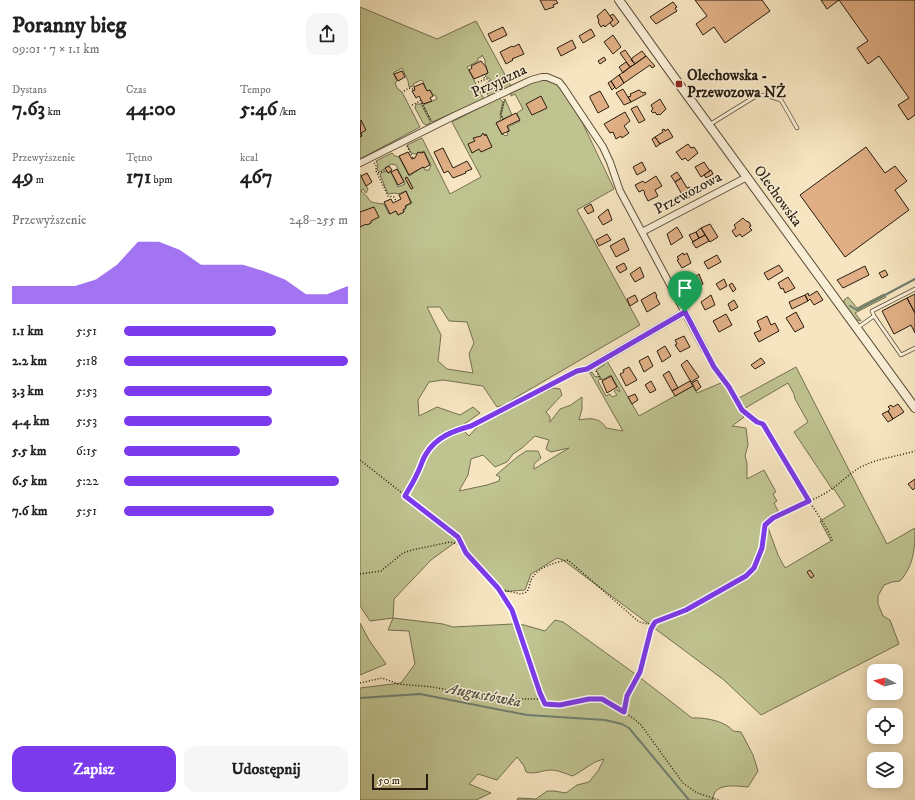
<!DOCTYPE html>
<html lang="pl">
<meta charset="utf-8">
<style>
body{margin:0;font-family:"IM FELL DW Pica",serif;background:#f6f6f6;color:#222;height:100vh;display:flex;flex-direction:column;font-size:15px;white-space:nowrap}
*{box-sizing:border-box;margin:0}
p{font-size:13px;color:#767676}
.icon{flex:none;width:22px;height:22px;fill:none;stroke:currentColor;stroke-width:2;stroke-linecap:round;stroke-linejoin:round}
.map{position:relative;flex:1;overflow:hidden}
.panel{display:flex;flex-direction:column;background:#fff;width:360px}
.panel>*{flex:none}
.needle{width:26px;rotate:277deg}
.controls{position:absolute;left:507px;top:664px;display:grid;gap:8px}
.controls a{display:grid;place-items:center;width:36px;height:36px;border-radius:8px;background:#fff;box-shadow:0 2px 10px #0003;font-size:20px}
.scale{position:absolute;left:12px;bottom:10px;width:56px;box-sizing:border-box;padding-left:4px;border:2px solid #291c0e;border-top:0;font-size:11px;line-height:14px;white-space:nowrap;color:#291c0e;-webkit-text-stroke:3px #f9eed6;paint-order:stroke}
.pin{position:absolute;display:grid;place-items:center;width:34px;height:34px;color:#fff;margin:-41px -17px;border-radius:50% 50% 50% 0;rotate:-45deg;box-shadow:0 0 4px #0007}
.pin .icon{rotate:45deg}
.round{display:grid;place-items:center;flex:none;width:42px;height:42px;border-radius:12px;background:#f6f6f6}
.headline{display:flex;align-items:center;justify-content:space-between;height:68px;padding:0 12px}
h1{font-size:22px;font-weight:800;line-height:30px}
.metrics{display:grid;grid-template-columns:repeat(3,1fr);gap:6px;height:68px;padding:4px 12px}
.metrics div{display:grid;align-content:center}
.metrics b{font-size:20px;font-weight:800}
.metrics small{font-size:11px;font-weight:400}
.metrics p{font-size:11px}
.chart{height:112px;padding:8px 12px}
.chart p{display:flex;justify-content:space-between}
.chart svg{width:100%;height:72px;margin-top:4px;fill:#7c3aed;opacity:.7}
.primary-button{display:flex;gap:8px;margin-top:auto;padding:8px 12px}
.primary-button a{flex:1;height:46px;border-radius:12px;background:#7c3aed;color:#fff;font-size:16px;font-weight:800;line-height:46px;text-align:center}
.primary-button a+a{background:#f6f6f6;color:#222}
ul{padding:0 12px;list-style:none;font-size:13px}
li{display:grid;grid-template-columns:64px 48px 1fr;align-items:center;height:30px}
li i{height:10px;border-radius:5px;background:#7c3aed}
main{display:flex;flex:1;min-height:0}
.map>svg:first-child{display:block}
</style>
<main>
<section class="panel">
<div class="headline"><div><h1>Poranny bieg</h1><p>09:01 · 7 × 1.1 km</p></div><a class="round"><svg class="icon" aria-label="share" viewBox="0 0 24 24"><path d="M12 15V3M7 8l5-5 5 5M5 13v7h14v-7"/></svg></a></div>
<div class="metrics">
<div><p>Dystans</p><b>7.63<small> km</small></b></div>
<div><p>Czas</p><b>44:00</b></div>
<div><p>Tempo</p><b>5:46<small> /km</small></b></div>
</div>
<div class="metrics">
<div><p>Przewyższenie</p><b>49<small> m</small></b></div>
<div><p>Tętno</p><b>171<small> bpm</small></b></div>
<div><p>kcal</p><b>467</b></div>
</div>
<div class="chart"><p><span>Przewyższenie</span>248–255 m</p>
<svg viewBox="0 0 160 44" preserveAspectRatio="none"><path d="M0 44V33L10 33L20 33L30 33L40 29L50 20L60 6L70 6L80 11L90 20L100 20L110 20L120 24L130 29L140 38L150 38L160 33V44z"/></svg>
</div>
<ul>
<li><b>1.1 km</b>5:51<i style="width:68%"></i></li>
<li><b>2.2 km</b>5:18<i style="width:100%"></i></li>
<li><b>3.3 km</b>5:53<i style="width:66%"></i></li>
<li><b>4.4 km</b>5:53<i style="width:66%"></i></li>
<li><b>5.5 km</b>6:15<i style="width:52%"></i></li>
<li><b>6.5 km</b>5:22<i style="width:96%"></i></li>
<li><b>7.6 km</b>5:51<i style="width:67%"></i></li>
</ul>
<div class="primary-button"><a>Zapisz</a><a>Udostępnij</a></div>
</section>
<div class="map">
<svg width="555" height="800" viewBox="0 0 555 800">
<rect width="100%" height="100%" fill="#f6e5c0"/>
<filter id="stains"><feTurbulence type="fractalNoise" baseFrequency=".005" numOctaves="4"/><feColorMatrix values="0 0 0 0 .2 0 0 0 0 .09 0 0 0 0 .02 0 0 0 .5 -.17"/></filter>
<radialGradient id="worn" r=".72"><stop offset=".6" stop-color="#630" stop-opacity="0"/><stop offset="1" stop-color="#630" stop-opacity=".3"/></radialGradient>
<path fill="#bfc390" stroke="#74704f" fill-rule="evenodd" d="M0,7L77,39L116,21L151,86L137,93L130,79L125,76L128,73L125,63V60L122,55L121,57L118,58V61L107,67L124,99L72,122L63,105L77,99L75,95H73L70,90L67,91L63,81L61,80L53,84L54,86L49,87L48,81L42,68L33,73L37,81L35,83L37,88L42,92L60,127L0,159Z
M185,80L195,83L203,90L223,124L254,189L217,210L280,325L155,398L147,404L137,407L123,386L83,380L69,382L58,400L59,416L77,407L100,415L113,407L120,413L103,425L104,431L109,436L118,426L129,419L140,415L173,397L193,388L200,389L202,395L186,412L190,417V422L200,409L211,405L222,397V409L219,420C229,418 240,417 246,428L263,431L230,373L232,372L235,377L238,376L240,379L238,381L246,396L250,394L252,397L257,395L254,391L257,389L259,392L260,391L251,375L242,380L236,370L244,365V362L247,361L279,416L333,386L337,393L368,380L379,398L436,367L527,544L555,528C555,548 554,565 540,581L532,582L524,585L518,596V604L523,616L530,620L539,644L401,715L364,680L203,560L197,558L171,574L165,590L139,592L104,545L97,541L71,560L34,599L33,618L83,624L93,627L153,624L164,625L185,631L195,620L203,622L278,676L332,718C343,717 366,721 373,731L381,732L393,755L398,771L388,787C376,786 353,782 353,800H157L158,798L176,799L187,791H194L206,793L217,785L229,782L238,771L244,759L235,762L213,776C206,774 198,770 191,770C182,770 175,775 166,772L164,766L157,757L137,780L118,774L109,784L131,793L116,800H0V688L41,683L55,664L49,631L28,630L33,618L10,621L0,606V174L8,189L6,193L3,189L1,191C14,201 4,202 24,204L29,214L36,211L38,215L44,212V210L46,208V206L52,203L46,191L38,194L35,193L28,194L20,175L21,173L26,171L28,173L31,172L38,187L45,184L36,165L31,164L20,172L17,170L18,165L16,161L32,153L35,156L39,157L49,176L63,167L65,170H69L71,165L64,151L55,154L51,153L47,145L62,138L90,194L121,177L92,122L139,98L143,102L140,115L141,120L136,123L142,135L143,134L145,136L148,135L147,132L150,131L148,127L160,121L157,113L163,109L155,94L151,96V92L175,81ZM67,307H80L89,321L107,322L114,343L109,354L113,373L87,369L78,361L81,335ZM428,383L434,394L435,399L448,422L434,432L472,489H474L485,506L460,521L471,541L425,568L418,555L406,522L410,518L419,513L414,503L417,501L413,494L416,492L404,470L387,479V463L385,456L388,445L386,428L372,426L384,417L382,410ZM175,436L189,440L186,449L191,452L209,448L174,469V464L181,458L178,451H166L156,458L136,475L140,477L139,481L127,485L99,491L108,475L111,459L123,455L135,467L147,462L153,454L162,448Z
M126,83H130L136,94L129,97L124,87Z
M145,99L152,115L143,119L141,115Z
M56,104H61L71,123L66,125L63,123L55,108Z
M524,294L526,297L495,313L501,321L495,319L484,305V300L488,297L497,308Z
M0,623L9,640L26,664L0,675Z"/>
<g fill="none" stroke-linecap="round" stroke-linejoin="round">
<path stroke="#6f7e6f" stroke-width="2" d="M490,306L497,310L555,279
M0,698L60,694L167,715L245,720L262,724L269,728L329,800"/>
</g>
<path fill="#e0af85" stroke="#291c0e" d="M180,0H196L198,3L193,5L194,7L185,10Z
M335,0H402L410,11L365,43L354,27L343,35L336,24L347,16Z
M461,0H555V115L548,120L538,105L549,98L519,56L508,64L497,48L508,41L479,0L467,9Z
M313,2L317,7L315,8L317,11L296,24L290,17Z
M245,9L253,20L245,27L244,25L241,27L238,22L239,21L237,16Z
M253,14L259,22L253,27L250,23L253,20L250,16Z
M143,27L147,35L132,42L128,34Z
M231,29L235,36L223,43L219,36Z
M253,35L261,47L253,54L244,42Z
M212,40L216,48L201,56L197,48Z
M159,44L164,54L152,59L153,60L146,64L140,52L152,46L153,47Z
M265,50L275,64L270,67L260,53Z
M282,51L286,56L275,64L271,60L272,58Z
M286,56L295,66L292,68L290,65L264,83L259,75Z
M244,57L246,60L240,64L238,61Z
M121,61L126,67L128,73L114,79L109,70L112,68L111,66Z
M266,62L270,67L263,73L259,67Z
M42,71L45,77L38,81L34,74Z
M259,75L264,83L256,89L251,81Z
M251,81L255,87L252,90L248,83Z
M63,83L67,91L70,90L73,96L70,98L72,101L63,104L59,96L56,98L52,91L55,90L54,87Z
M263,89L271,102L264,105L256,93Z
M279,90L283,93L285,92L286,94L271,102L268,97L271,96L270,94Z
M240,91L249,107L238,113L230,98V96Z
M181,96L187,108L172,115L166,104Z
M300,99L306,109L300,115L299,114L297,115L295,112L293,113L291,111L293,109L291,105Z
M277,106L285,120L279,123L271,109Z
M265,112L270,121L264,126L269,133L262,138L261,136L256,139L253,132L250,133L244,124Z
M156,113L160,120L147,126L149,131L142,134L136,123Z
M1,120L6,130L1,133L2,136L0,137Z
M304,129L305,131L308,129L313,137L300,144L295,137L303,132L302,130Z
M123,133L125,136L126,134L132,147L121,152L119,149L112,153L108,144L115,141L113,138L121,136Z
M295,137L300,144L296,147L292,139Z
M328,144L331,148L334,147L338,153L328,161L325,158L322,160L316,152Z
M506,147L525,173L535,166L547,181L535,190L549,210L485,257L440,195Z
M83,148L93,168L107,161L112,169L105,172L106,173L93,178L88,171L84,173L74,152Z
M48,152L52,159L55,158L58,152L61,153L64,152L70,165L64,168L63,167L49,175L39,156Z
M282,162L286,170L277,175L273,167Z
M344,162L350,171L341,177L335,167Z
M29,166L32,170L28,173L25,168Z
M37,169L44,182L38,185L31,172Z
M351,170L353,174L346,178L344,175Z
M317,172L321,178L315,182L311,176Z
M7,173L12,182L6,186L1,176Z
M296,176L302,186L295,190L298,196L288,201L284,193L285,192L283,190L279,192L275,185L283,181L285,183Z
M47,177L53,188L51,189L45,178Z
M321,178L327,188L329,187L333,195L325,200L315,182Z
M336,186L340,192L333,195L330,189Z
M46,191L51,203L45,206L46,208L43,210L44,212L38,215L36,211L30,214L24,202L31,199L33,203L41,199L39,195Z
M231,204L234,211L228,214L224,208Z
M14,207L19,217L11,221V223L7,225L6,224L0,227V212Z
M248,209L252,220L243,225L238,217Z
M383,218L386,221L389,222L391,226L389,227L392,230L382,237L380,234L376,237L372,231L376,228L374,225Z
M350,224L358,237L350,242L341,228Z
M317,227L323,237L311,245L307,234Z
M341,228L345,235L339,238L336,232Z
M336,232L339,238L333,242L329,235Z
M247,234L251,240L239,246L236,240Z
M345,235L349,241L336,248L332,242Z
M264,238L269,250L256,257L250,246Z
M323,253L324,255L327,253L331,263L322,268L317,260L319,259L317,257Z
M357,255L361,262L348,269L344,262Z
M264,263L267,269L260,273L256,267Z
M419,265L423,271L408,280L404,273Z
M505,266L509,275L483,288L477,280Z
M280,267L284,277L275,282L270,274Z
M525,270L528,275L522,278L519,273Z
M339,274L343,284L333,289L329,281Z
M428,277L435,288L425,293L423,288L421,289L418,283Z
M364,279L367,286L360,290L356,284Z
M372,283L376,289L373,292L369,285Z
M457,291L463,300L454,305L450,299L448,301L445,295L448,293L449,296Z
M295,292L297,296L296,297L300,304L287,312L281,300Z
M555,294V313L547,298Z
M275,295L278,301L270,306L267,299Z
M351,295L355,305L345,310L341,302Z
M445,295L448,301L432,309L429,302Z
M547,298L555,313V333L551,325L534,334L522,311Z
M374,300L378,307L371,311L368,304Z
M436,312L444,327L435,332L426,318Z
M366,314L372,325L359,332L353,321Z
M407,316L411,325L415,323L419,331L399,342L394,333L401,330L397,321Z
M324,336L330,347L320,352L315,345L317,344L315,340Z
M305,346L311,356L302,362L297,351Z
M288,356L293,366L284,372L279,361Z
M401,358L405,363L395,369L391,365Z
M327,360L339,377L331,382L321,365Z
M269,367L277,380L266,386L260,374L264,372L263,370Z
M309,371L318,388L312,391L303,375Z
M251,376L257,387L247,393L242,381Z
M337,380L341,387L336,391L332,383Z
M291,381L296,390L290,393L285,385Z
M330,381L333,386L315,396L312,391Z
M275,394L278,400L272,404L268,397Z
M538,404L544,412L533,419L528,411L530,409L528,407L531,405L533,407Z
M528,411L533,419L528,422L522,414Z
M555,479V488L553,490L548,484Z
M450,570L454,576L451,578L447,572Z"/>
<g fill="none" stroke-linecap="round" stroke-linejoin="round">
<defs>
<path id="service" d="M349,125L396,96L405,95L421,100L437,128
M514,316L541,355L555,348
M497,328L514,316L512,311L555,289"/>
<path id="minor" d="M0,163L94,116L171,80L182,77H187L199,82L203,87L243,147L250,162L260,191L345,350
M282,232L387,177
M227,369L325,312"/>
<path id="tertiary" d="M259,0L319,84L555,408"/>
</defs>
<use href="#service" stroke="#5c4e3a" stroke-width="4.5"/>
<use href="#minor" stroke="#5c4e3a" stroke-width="8"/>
<use href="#tertiary" stroke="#5c4e3a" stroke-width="10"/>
<path stroke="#291c0e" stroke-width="1.5" stroke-dasharray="1 2" stroke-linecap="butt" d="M122,75L125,79
M118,82L127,79L130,82L135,91
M44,91L49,88L53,89
M60,100L71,121
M52,105L60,101
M143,120L141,114L144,99
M47,146L53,158
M14,163L16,165V171L28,196L34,197L36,201
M18,173L26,170
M348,355L354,367L369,387L382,410L397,422L403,424L438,484L466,527L473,542
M236,371L242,381
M0,460L98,537L106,553L138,588L152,610L163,646L183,701
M45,495L57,474L66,454L74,443L84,436L98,430L111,426L180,390L221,370
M0,574L21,571L43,553L52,550L90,542L102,545
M139,589L161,594L167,592C169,588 170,583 171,580C177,567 196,562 208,560L279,622L288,624L294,622
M0,683L22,678L38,684L73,687L93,691L109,696L127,699H179L185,704L193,705H200L229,699H242L273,718L281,725L323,783L337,793L359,800
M264,712L267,696L280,671L291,629L295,622L326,610L386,576L394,568L399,558L402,548L405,525C421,511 443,505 462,495C476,488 486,476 499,468C517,458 536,457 555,451"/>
<use href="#service" stroke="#f9eed6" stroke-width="3"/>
<use href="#minor" stroke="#f9eed6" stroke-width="6"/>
<use href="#tertiary" stroke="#f9eed6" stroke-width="8"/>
</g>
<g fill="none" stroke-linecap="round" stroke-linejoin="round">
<defs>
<path id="route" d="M325,312L354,367L369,387L382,410L397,422L403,424L449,501L413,518L405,525L402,548L394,568L386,576L326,610L295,622L291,629L280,672L267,696L264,712L242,699H229L200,705L185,704L180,693L152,610L138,588L106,553L98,537L45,496C49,489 54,481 57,474C61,467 62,460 66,454C76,437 93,431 111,426L217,371L227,369Z"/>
</defs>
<use href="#route" stroke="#fff" stroke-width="8"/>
<use href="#route" stroke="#7c3aed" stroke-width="5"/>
</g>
<rect fill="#8f2418" stroke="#f9eed6" stroke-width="1.5" x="315" y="80" width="8" height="8" rx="2"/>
<g text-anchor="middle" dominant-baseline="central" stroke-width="3" stroke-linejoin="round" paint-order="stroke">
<g font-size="15" font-weight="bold" fill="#291c0e" stroke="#f9eed6" text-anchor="start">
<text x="327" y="75">Olechowska -<tspan x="327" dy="17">Przewozowa NŻ</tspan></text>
</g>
<g font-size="15" fill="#291c0e" stroke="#f9eed6">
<text transform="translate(139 81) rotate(-25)">Przyjazna</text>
<text transform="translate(328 193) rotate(-28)">Przewozowa</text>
<text transform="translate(418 196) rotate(54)">Olechowska</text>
</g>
<g font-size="16" font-style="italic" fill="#525546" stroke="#f9eed6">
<text transform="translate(124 695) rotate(11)">Augustówka</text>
</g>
</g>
<rect width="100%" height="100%" filter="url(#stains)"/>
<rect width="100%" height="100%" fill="url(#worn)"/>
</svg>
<div class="controls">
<a><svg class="needle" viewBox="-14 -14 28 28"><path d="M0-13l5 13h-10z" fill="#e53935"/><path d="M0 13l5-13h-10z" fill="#767676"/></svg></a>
<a><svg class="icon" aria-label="locate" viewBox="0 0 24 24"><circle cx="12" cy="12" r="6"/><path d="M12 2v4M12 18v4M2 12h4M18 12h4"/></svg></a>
<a><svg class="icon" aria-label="layers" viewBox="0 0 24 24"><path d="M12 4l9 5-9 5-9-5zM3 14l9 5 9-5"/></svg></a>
</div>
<div class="scale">50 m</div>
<div class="pin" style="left:325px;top:312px;background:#1e9e55"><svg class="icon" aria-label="arrive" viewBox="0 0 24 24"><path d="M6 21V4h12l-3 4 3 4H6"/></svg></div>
</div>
</main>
